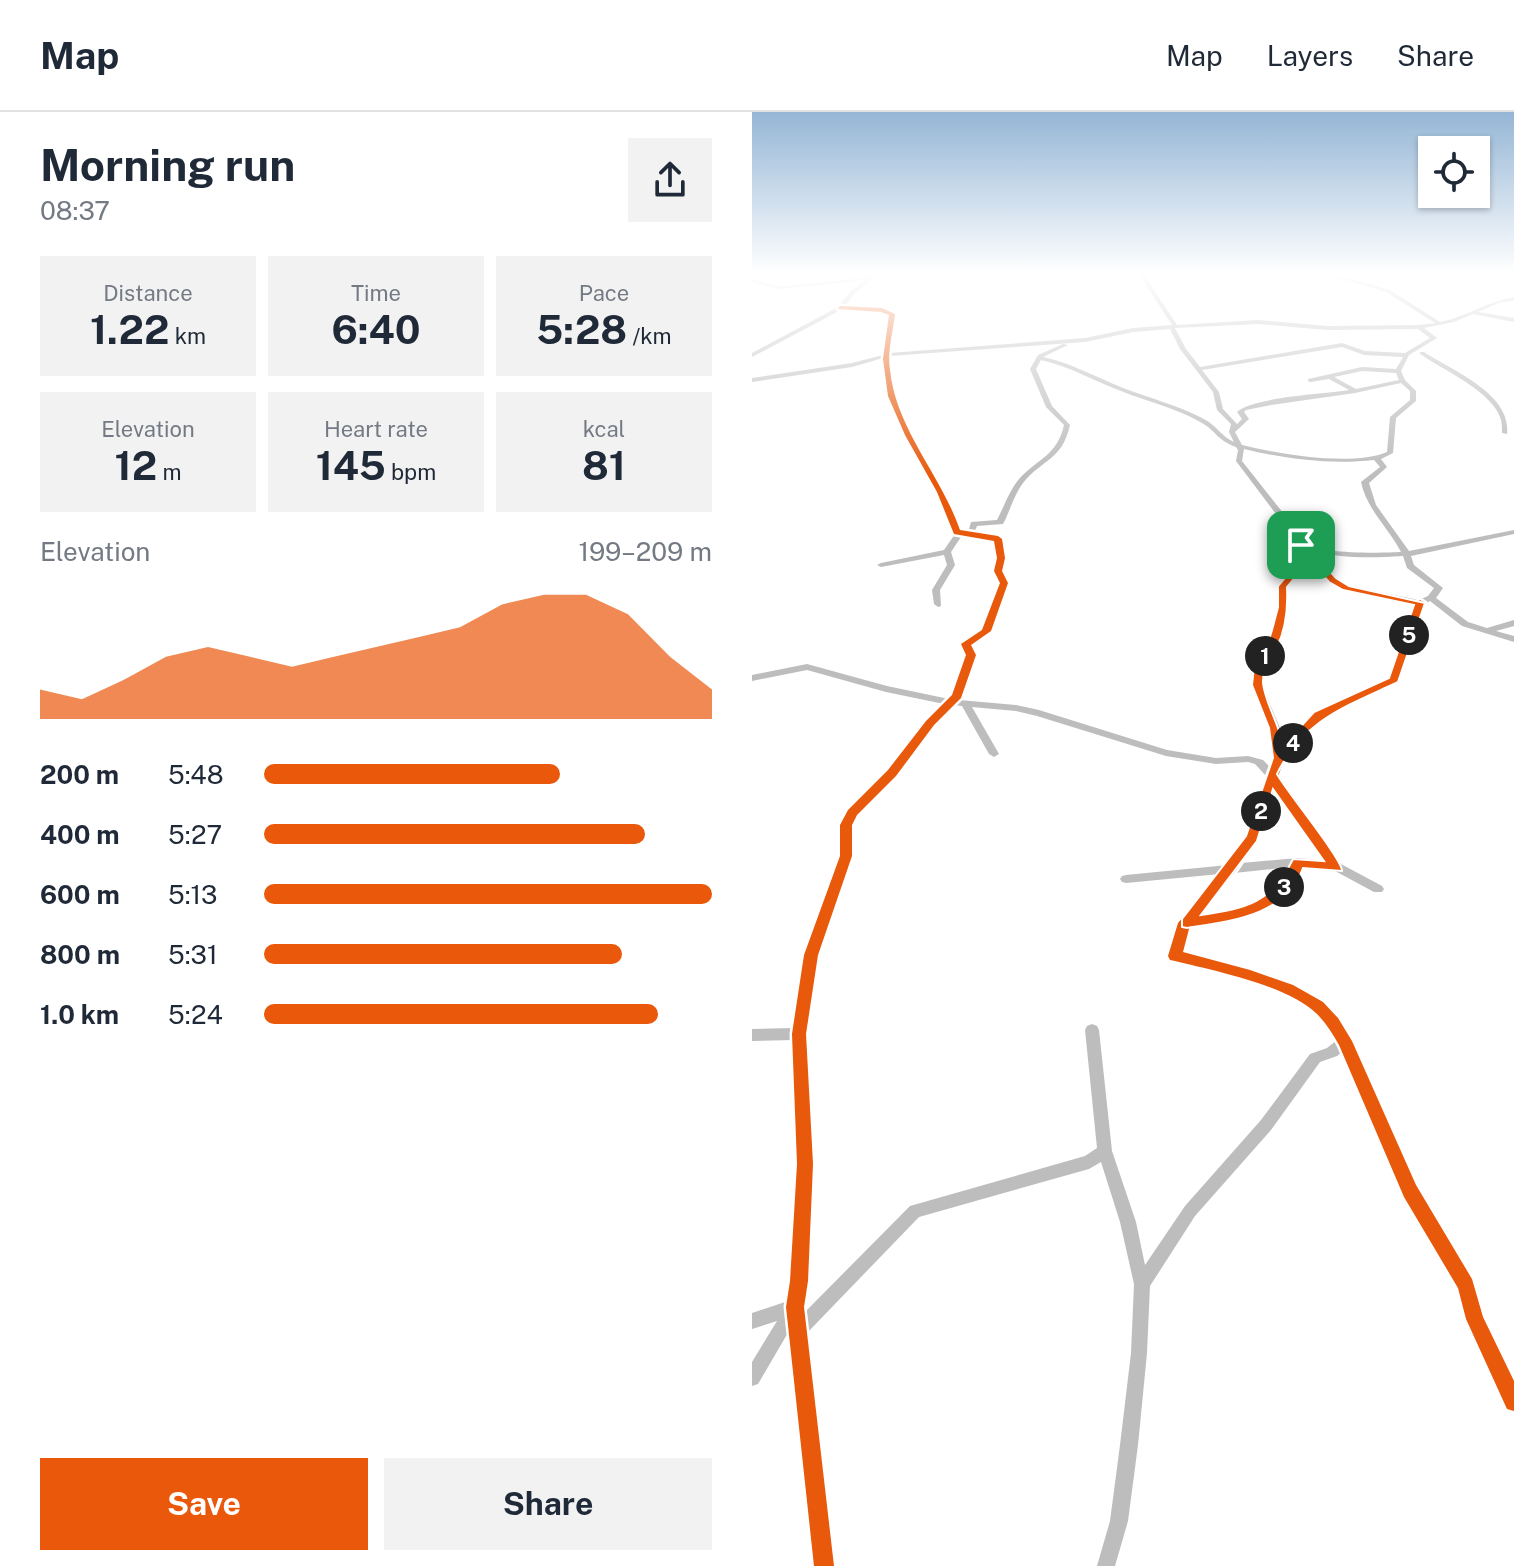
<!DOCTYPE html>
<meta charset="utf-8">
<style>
body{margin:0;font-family:"Public Sans",sans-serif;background:#f2f2f3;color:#1f2937;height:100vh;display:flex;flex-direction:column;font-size:30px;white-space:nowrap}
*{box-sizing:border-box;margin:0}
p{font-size:26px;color:#747a83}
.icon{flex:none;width:44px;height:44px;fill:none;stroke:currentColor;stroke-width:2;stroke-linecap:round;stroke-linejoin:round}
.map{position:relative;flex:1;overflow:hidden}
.drawer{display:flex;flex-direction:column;background:#fff;width:752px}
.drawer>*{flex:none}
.buttons{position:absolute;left:666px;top:24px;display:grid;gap:16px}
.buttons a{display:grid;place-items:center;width:72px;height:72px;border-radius:0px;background:#fff;box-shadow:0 2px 6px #0004;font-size:40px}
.pin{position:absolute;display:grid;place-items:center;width:68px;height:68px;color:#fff;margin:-34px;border-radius:16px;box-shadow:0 4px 12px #0006}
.km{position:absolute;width:40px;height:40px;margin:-20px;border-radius:50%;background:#222;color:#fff;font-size:22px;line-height:40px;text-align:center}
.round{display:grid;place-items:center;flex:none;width:84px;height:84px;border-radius:0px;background:#f2f2f3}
.summary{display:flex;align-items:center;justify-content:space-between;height:136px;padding:0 40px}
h1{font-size:44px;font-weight:700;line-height:60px}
.stats{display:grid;grid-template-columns:repeat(3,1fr);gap:12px;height:136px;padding:8px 40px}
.stats div{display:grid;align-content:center;border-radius:0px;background:#f2f2f3;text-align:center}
.stats b{font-size:40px;font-weight:700}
.stats small{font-size:22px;font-weight:400}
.stats p{font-size:22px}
.chart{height:224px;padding:16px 40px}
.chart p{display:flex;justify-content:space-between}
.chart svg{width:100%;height:144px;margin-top:8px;fill:#ea580c;opacity:.7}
.primary-button{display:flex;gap:16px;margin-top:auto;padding:16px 40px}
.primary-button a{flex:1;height:92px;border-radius:0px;background:#ea580c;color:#fff;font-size:32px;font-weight:700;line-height:92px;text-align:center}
.primary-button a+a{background:#f2f2f3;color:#1f2937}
ul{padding:0 40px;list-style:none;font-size:26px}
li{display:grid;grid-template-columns:128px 96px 1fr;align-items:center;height:60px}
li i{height:20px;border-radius:10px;background:#ea580c}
header{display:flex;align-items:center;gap:48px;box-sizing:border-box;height:112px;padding:0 40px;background:#fff;border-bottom:2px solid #e0e1e3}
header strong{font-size:38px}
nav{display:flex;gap:44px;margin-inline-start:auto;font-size:28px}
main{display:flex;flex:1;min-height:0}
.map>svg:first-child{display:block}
</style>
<header>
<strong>Map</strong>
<nav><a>Map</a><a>Layers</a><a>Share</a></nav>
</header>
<main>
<section class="drawer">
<div class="summary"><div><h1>Morning run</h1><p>08:37</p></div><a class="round"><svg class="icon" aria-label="share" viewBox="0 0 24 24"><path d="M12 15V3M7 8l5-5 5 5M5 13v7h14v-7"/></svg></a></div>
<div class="stats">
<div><p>Distance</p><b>1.22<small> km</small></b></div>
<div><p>Time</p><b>6:40</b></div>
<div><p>Pace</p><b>5:28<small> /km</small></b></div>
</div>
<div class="stats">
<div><p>Elevation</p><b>12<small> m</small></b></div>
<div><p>Heart rate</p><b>145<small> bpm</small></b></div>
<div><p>kcal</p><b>81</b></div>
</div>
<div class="chart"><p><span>Elevation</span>199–209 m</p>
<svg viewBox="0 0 160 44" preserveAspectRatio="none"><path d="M0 44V35L10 38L20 32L30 25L40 22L50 25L60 28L70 25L80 22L90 19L100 16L110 9L120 6L130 6L140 12L150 25L160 35V44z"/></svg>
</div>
<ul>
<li><b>200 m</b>5:48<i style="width:66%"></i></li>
<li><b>400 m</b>5:27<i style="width:85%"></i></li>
<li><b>600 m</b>5:13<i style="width:100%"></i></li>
<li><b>800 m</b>5:31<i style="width:80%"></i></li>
<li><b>1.0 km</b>5:24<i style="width:88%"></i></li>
</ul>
<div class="primary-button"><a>Save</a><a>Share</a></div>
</section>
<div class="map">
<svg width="762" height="1454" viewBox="0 0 762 1454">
<rect width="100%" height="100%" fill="#fff"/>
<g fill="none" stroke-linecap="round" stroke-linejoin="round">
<path fill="#bdbdbd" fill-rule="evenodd" d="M122,161H128L103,181L92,195L130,196L142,201L137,241L333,226L381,216L420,213L386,161H391L425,213L506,208L575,214L667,213L683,211L634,180L570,161H579L638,178L688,210C714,205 736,189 762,185V189L749,190L726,200L762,206V210L721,202L702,210L672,216L685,226L657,243L649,259L653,268L664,279V289L644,306L641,341L629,347L635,355L617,371L624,393L657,439L762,418V422L659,444L662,453L691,476L684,486L716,510L735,516L762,508V514L744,519L762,524V530L710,514L678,489L672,492L645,570L569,605L532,647L526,665L534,680L554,702L568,726L589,752L630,774L632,777L630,780H622L583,759L549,755C526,803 486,807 438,815L430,841L498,859L540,874L571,890L585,906L600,929L663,1074L720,1167L731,1205L762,1271V1299L756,1296L715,1207L707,1176L653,1084L591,939L585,944L568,950L519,1018L443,1104L398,1174L395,1241L386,1333L376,1409L363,1454H345L358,1409L368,1333L379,1241L382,1172L368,1110L349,1050L337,1057L167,1105L54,1222L81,1454H63L37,1219L6,1272L0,1274V1250L25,1209L0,1217V1201L36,1189C50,1103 44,1015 41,928L0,929V917L41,916L53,843L88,744L89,713L96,698L136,659L175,609L192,592L134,580L55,558L0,569V563L55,552L135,574L197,587L201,583L215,543L210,532L230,518L248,471L242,459L245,446L242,429L217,424L212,426L209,425L199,440L203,453L188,478L189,494L186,495L182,492L180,478L195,453L192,443L129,455L125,453L129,451L192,438L203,422C195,409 191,391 184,377C162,335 131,295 131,246L100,255L0,270V266L100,251L131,243L137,203L129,200L89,198L0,245V241L86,195L99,179L113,168L28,177L0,170V167L28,175L118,165ZM506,212L575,218L666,217L678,226L653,241L613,239L590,231L448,255L434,237L423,216ZM418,217L428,237L461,280L465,298L479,312L477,320L482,330C470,325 464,313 452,307C427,294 398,286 371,276C344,265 319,251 291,245L316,233L311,232L286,243L278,257L294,295L312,313C305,344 285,347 267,367C257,379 252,395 245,408L219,410L217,417L214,419L208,418C188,360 136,308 137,244L333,230L381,220ZM590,235L612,243L651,245L644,257L610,255L556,267V269L558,270L577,267L597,278C572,282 501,285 485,300L490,307L485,312L471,297L467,280L450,258ZM289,248C317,254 342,269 369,279C396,290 425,296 450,311C464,319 465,328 484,335L486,338L484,349L536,418L538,427L545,434L532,467L526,474L527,495L517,534L503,555L500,573L518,616L522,646L519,656L511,648L496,644L464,646L415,638L287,598L264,593L207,588L210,584L223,543L219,533L238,519L256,471L250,459L253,446L250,427L246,425L222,421L225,414L251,412C258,399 262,383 271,371C290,347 310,349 318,313L300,294L284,257ZM610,259L644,261L647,268L604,277L582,265ZM649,271L658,279V288L638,305L635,340C600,355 526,342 490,333L483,320L497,307L492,300L494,298L519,293L603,281ZM492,337C534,347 579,353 622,348L628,355L609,370C615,398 636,415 649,440C630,441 560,443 548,428C546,425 544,420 543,416L490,349ZM558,438C588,447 620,446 651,444L655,456L682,476L676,484L667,488L597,474L584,466ZM551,439L578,470L591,478L663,493L638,566L563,601L531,636L528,616L510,573L513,555L525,534L535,495L534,475L540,468ZM201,593L210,594L237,642L242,645L247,642L220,595L264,599L285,604L414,644L464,652L496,650L503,652L515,665L495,724L476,753L374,763L370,764L368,767L370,770L374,771L468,762L427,812L417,844L419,848C464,862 523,868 562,898C571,906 578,917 585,928L575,936L558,942L509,1008L433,1094L393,1153L384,1110L360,1039L347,918L345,914L340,912L335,914L333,918L345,1036L333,1044L158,1094L52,1201L60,1052L54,922L65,843L100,744L99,713L104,703L144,663L181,613ZM522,677C528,688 538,696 545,707C556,721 563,736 574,749L546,746L489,751L505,725ZM538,755C520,791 483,798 447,804L482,761Z
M727,161H753L734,165Z
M668,240H672C701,259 760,282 755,322L750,321C750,317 750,312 749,308C742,280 691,258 668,242Z"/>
<defs>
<path id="cycleway" d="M88,194L130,196L143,202C141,221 135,239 138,258C144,317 189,363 208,418L246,424L250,427L253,446L250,459L256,471L239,519L219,533L224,543L209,586L182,613L144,664L105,703L100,713V744L66,843L54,922L61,1052L56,1169L52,1195L82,1454H62L34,1195L38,1169L45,1052L40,922L52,843L88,744V713L96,698L136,658L174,609L200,583L214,543L209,532L230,518L248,471L242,459L245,446L242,429L202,422L185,380L153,323L136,284L131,247L137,203L129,200L86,197Z
M668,488L673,491L646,570L570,605L532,647L506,725L485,757L437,817L431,840L498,858L541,873L571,890L586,906L600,929L664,1073L720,1167L731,1205L762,1269V1299L755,1297L714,1207L706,1176L652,1085L587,933C581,922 574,911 565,902C535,873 463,859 423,849L418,848L416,844L426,811L477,751L494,724L523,643L562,601L638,566L663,491Z"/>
</defs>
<use href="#cycleway" stroke="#fff" stroke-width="5"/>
<use href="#cycleway" fill="#e8590c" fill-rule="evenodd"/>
</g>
<linearGradient id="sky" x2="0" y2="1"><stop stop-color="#95b6d6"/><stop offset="0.44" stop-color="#fff"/><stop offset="1" stop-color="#fff" stop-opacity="0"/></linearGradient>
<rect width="762" height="365" fill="url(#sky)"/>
<path fill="#ea580c" stroke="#fff" stroke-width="2" fill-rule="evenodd" d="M545,431H552L584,466L597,474L673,491L646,570C595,594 551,608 525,662C535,680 591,748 590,759L551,756C534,804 479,809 435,816L430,815V807L494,724L521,646L517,616L500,573L502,555L515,534L520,518L526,495V474L532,467ZM551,441L577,470L591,478L662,493L637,566L562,600L531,634C528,613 511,587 511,569C511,555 519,548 525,535C534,517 536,495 535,475L541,468ZM521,677L572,749L541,747C520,791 495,796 449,803L505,729Z"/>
</svg>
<div class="buttons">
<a><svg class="icon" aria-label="locate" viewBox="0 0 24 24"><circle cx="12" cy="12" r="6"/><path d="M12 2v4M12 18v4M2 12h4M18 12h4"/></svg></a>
</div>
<div class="pin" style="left:549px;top:433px;background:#1e9e55"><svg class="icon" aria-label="arrive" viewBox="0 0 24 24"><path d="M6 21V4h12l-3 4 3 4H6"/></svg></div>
<b class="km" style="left:513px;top:544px">1</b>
<b class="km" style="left:509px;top:699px">2</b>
<b class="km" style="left:532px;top:775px">3</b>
<b class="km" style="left:541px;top:631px">4</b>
<b class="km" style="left:657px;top:523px">5</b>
</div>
</main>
